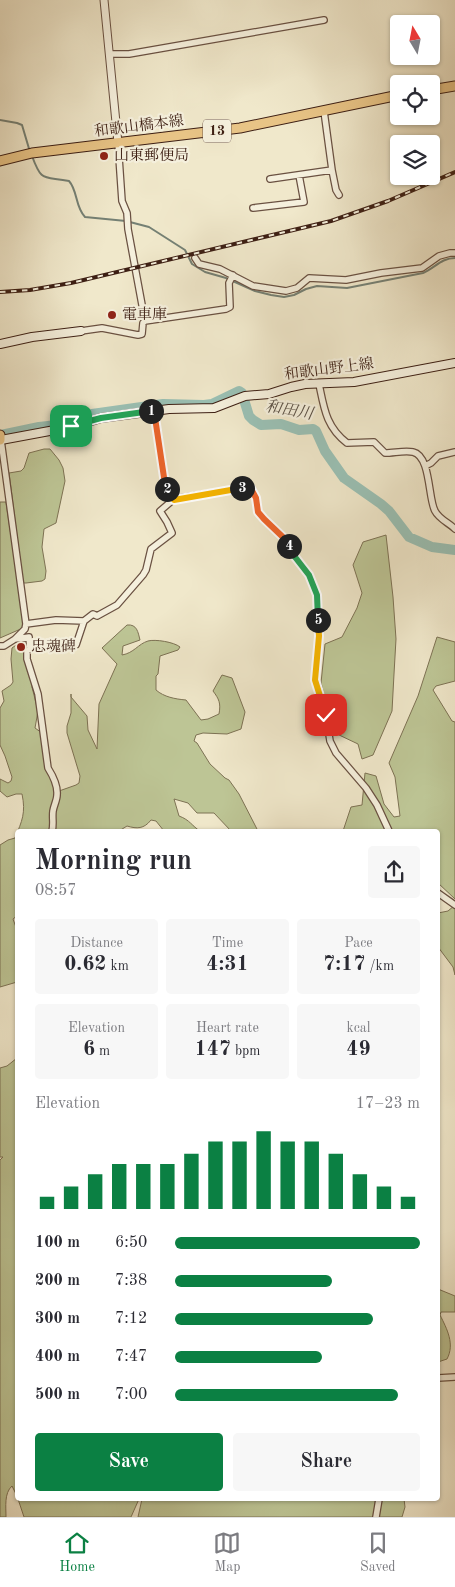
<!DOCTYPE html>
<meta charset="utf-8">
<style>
body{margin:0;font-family:"Old Standard TT","Noto Serif JP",serif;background:#f7f7f7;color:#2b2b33;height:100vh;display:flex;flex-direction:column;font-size:19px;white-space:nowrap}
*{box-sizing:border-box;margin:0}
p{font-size:16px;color:#7c7c81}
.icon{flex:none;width:28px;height:28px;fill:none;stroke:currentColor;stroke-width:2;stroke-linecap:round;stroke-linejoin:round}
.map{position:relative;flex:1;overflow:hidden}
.panel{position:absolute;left:15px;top:829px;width:425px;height:672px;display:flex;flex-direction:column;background:#fff;border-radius:5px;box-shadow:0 1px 4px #0004}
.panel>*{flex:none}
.needle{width:32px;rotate:350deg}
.fabs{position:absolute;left:390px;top:15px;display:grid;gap:10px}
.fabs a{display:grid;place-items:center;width:50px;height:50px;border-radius:5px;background:#fff;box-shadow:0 1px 4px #0004;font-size:25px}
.pin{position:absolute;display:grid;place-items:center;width:42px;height:42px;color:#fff;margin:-21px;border-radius:10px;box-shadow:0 2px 8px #0006}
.km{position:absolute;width:25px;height:25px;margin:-12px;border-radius:50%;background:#222;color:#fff;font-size:14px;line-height:25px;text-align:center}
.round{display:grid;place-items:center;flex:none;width:52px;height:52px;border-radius:5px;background:#f7f7f7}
.headline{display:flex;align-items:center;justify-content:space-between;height:85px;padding:0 20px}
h1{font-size:28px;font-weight:700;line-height:38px}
.figures{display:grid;grid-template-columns:repeat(3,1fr);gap:8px;height:85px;padding:5px 20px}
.figures div{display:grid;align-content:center;border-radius:5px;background:#f7f7f7;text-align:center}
.figures b{font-size:21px;font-weight:700}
.figures small{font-size:14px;font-weight:400}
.figures p{font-size:14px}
.chart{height:140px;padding:10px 20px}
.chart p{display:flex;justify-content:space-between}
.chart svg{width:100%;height:90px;margin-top:5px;stroke:#0b8043;stroke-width:6}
.primary-button{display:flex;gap:10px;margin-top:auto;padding:10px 20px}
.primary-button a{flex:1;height:58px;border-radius:5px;background:#0b8043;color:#fff;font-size:20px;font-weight:700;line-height:58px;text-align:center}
.primary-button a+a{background:#f7f7f7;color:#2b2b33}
ul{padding:0 20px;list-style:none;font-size:16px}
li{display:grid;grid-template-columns:80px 60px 1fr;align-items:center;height:38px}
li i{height:12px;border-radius:6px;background:#0b8043}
.tab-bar{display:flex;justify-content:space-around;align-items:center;height:70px;border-top:1px solid #e1e1e2;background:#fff;font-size:14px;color:#7c7c81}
.tab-bar a{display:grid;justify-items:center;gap:2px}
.tab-bar .current{color:#0b8043}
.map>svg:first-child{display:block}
</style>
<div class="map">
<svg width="455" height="1517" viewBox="0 0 455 1517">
<rect width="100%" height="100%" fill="#f0e8cb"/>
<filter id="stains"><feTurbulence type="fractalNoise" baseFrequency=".004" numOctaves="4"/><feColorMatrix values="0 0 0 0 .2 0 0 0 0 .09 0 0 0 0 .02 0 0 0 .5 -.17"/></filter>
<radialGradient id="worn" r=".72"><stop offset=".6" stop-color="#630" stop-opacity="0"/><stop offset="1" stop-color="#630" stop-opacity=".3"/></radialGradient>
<path fill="#bdc595" stroke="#7d7254" d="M44,449H50L59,460L63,468L65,481L56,523L44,529L42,547L46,571L45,579L42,581L26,583H23L9,473L21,471L24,468L29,453Z
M0,502H6L24,624L23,628L0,638Z
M386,535L393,597L396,639L394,674L392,711L373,755L362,759L358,744L337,734L330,716L321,683L325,644L342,637L357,608L362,593L353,565L363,542Z
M127,625C137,624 138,632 140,640L123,646L122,655C134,653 138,644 148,641C155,639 174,642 180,647L178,650L160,656L158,674L156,676V690C164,697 175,699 186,700L201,720L208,719L219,714C221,703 219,699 213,691L222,675L232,678L245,712L241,729L227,734L203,733L196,735L194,741L197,743L210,764L225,778L229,780L239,794L258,831H231L214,813H197L188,803L174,799L179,816C190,820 192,826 200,831H164L156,821L151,820C144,829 137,829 127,826L119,831H18V915L13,919L17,930V982L0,987V845L8,840L15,838C22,821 26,813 22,794H16L7,797L0,791V779L8,783L11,781L12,777L5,756L0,745V708L4,701L2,691L11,685L13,682L11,659L12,648L19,643L26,646L29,660L35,676L32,687L38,711L35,728L42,733L53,777L59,791L76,785L79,783L80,776L67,733V726L71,713V694V697L87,716L88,730L97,749L99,704L117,664L102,648Z
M437,637L455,642V681L436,686L433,690L452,721L455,722V899L438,883V831H343L351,807L362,805L365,773L376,776L384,804L394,817L400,816L395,777L389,763L418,696Z
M455,905V975L453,967L438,947V913L448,911Z
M17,1058L18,1498L12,1486C4,1493 6,1507 6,1517H0V1160L3,1157H0V1068L7,1066Z
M438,1289L455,1296V1312H441L440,1315C447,1329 455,1344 447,1359L438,1362Z
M18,1499H139L131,1517H24Z
M142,1499H404L405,1507L402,1517H138Z"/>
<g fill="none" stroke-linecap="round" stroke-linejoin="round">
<path stroke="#758074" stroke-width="2" d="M0,120L17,123L22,125L30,152
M32,156C42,183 43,176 69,181C78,191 75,207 85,217L126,221L149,227L185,250L192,264L205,272L226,278L255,291L271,295L284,297L294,295L306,289L317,286L347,288L423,273C435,268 441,258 455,258"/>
<path stroke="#9ac0b4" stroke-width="10" d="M0,435L39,427L66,424L92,414L163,404L204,405L212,404L239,391L242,393L249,416L253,420L261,425L281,424L299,430L313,429L316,431L325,451L344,478L381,504L389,511L409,537L432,547L455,550"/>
<defs>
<path id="minor" d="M109,54H129L324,20
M324,111L332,170L336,190L339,195
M270,179L332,170
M253,208L304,202L299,175
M195,258L199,264L220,269L253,286L286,291L297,288L309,278L346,280L381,273L422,268L439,256L450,253H455
M145,321L226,309L230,307L229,283L233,275
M81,331L102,328L138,335L142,334L143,323L145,321L128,229L127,213L122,201L118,143
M319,384C324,408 326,427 347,443L374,442L385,453C394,453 405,450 413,452C431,456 428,499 435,511C439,519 449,523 455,529
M154,411L165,484L174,499
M1,440L26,624L25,629L15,639
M425,466L431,463L438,456L455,452
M26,624L56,620L84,621L93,614L97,616L117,605L143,575L146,570L151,549L172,533L167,522L160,511L174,499L250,487L256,498L258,512L264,519L287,541L295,557L309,575L317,595L319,636L315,680L326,715L330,741L336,753L366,788L377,805L389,831
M0,646H4L15,639L29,637L30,649L27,651V659L38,694L48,768C53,776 58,785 57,795C57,800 54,805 53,811C52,818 54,824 52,831
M30,649L63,644L76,645L84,621
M438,893L455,905
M438,1378L455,1377
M376,1517L379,1499"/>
<path id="tertiary" d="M104,0L118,143"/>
<path id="secondary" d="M0,344L32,337L81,331
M1,440L71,427L101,418L169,409L214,408L245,396L269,394L291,387L305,384L354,382L455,363"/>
<path id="primary" d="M431,90L455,86
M0,161L32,153L240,128L399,95
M0,435V440"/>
</defs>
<use href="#minor" stroke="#6a5142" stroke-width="8"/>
<use href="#tertiary" stroke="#6a5142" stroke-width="9"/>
<use href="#secondary" stroke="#3d1f14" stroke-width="10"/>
<use href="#primary" stroke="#3d1f14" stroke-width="11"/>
<use href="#minor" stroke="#f5f0dd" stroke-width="5.5"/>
<use href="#tertiary" stroke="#f5f0dd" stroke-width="7"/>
<use href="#secondary" stroke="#f5f0dd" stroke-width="8"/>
<use href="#primary" stroke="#e8c486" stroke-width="9"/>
<defs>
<path id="rail" d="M0,292L30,290L71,283L331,221L388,201L455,172"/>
</defs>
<use href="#rail" stroke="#3d1f14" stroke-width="4"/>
<use href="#rail" stroke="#f5f0dd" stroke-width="2" stroke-dasharray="5.5" stroke-linecap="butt"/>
</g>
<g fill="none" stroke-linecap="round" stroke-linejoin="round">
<defs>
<path id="split-1" d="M71,426L101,418L151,411"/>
<path id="split-2" d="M151,411H154L165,484L167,489"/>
<path id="split-3" d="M167,489L174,500L242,488"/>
<path id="split-4" d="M242,488L250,487L256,498L258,512L264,519L287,541L289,546"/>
<path id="split-5" d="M289,546L295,557L309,575L317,595L318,620"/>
<path id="split-6" d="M318,620L319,636L315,680L326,715"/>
</defs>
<use href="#split-1" stroke="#fff" stroke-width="10"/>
<use href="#split-2" stroke="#fff" stroke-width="10"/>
<use href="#split-3" stroke="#fff" stroke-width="10"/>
<use href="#split-4" stroke="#fff" stroke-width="10"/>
<use href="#split-5" stroke="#fff" stroke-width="10"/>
<use href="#split-6" stroke="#fff" stroke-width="10"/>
<use href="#split-1" stroke="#22a559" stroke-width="6"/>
<use href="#split-2" stroke="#f0652b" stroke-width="6"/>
<use href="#split-3" stroke="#f5b400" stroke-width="6"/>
<use href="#split-4" stroke="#f0652b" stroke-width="6"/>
<use href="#split-5" stroke="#22a559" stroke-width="6"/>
<use href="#split-6" stroke="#f5b400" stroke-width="6"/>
</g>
<g fill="#8f2418" stroke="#f5f0dd" stroke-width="2">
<circle cx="104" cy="156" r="5"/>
<circle cx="112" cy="315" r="5"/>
<circle cx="21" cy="647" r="5"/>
</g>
<g text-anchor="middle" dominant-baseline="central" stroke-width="4.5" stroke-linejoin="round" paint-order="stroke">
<rect fill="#f5f0dd" stroke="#745e50" stroke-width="1" x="203" y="119.5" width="28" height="23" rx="4"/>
<g font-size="14" font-weight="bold" fill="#3d1f14">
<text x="217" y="131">13</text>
</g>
<g font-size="15" fill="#3d1f14" stroke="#f5f0dd">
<text transform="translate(139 127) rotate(-7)">和歌山橋本線</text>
<text transform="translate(329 370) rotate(-7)">和歌山野上線</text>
</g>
<g font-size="15" fill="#3d1f14" stroke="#f5f0dd" text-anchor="start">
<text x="114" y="156">山東郵便局</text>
<text x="122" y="315">電車庫</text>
<text x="31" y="647">忠魂碑</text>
</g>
<g font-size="16" font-style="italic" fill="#594f44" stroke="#f5f0dd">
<text transform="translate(289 411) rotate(10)">和田川</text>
</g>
</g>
<rect width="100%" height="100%" filter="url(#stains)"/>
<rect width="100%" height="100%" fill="url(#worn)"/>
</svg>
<div class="fabs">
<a><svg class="needle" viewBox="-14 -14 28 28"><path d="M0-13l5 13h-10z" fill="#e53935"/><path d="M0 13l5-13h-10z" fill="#7c7c81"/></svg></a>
<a><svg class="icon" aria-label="locate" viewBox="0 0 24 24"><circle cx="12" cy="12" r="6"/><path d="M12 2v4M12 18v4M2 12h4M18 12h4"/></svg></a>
<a><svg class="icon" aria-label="layers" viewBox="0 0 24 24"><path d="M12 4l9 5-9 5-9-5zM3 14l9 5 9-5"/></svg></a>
</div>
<div class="pin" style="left:71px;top:426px;background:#1e9e55"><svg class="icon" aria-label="arrive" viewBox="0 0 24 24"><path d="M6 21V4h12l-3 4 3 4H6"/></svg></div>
<div class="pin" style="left:326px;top:715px;background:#d93025"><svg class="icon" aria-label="check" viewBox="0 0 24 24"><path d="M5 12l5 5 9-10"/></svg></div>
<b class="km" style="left:151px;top:411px">1</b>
<b class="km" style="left:167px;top:489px">2</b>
<b class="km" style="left:242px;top:488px">3</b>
<b class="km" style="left:289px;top:546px">4</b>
<b class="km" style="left:318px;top:620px">5</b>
<section class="panel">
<div class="headline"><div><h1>Morning run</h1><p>08:57</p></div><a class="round"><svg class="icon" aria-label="share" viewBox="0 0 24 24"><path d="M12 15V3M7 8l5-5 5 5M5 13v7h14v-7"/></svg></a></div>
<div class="figures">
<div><p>Distance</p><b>0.62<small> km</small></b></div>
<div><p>Time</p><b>4:31</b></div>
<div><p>Pace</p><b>7:17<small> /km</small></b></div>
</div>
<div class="figures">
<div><p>Elevation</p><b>6<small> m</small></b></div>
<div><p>Heart rate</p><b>147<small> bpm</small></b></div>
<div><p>kcal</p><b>49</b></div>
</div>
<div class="chart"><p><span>Elevation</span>17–23 m</p>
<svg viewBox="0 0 160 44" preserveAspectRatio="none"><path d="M5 44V38M15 44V33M25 44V27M35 44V22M45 44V22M55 44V22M65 44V17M75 44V11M85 44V11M95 44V6M105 44V11M115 44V11M125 44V17M135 44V27M145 44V33M155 44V38"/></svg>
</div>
<ul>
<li><b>100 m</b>6:50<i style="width:100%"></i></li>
<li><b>200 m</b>7:38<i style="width:64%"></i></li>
<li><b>300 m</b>7:12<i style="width:81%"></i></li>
<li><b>400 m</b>7:47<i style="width:60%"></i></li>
<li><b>500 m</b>7:00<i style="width:91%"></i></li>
</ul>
<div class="primary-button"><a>Save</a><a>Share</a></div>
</section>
</div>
<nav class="tab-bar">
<a class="current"><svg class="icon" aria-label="home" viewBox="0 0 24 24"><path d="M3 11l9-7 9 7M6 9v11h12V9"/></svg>Home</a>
<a><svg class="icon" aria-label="map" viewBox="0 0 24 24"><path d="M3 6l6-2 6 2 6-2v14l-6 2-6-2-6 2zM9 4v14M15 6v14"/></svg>Map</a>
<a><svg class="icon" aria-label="saved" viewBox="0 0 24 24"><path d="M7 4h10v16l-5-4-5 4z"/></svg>Saved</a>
</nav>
